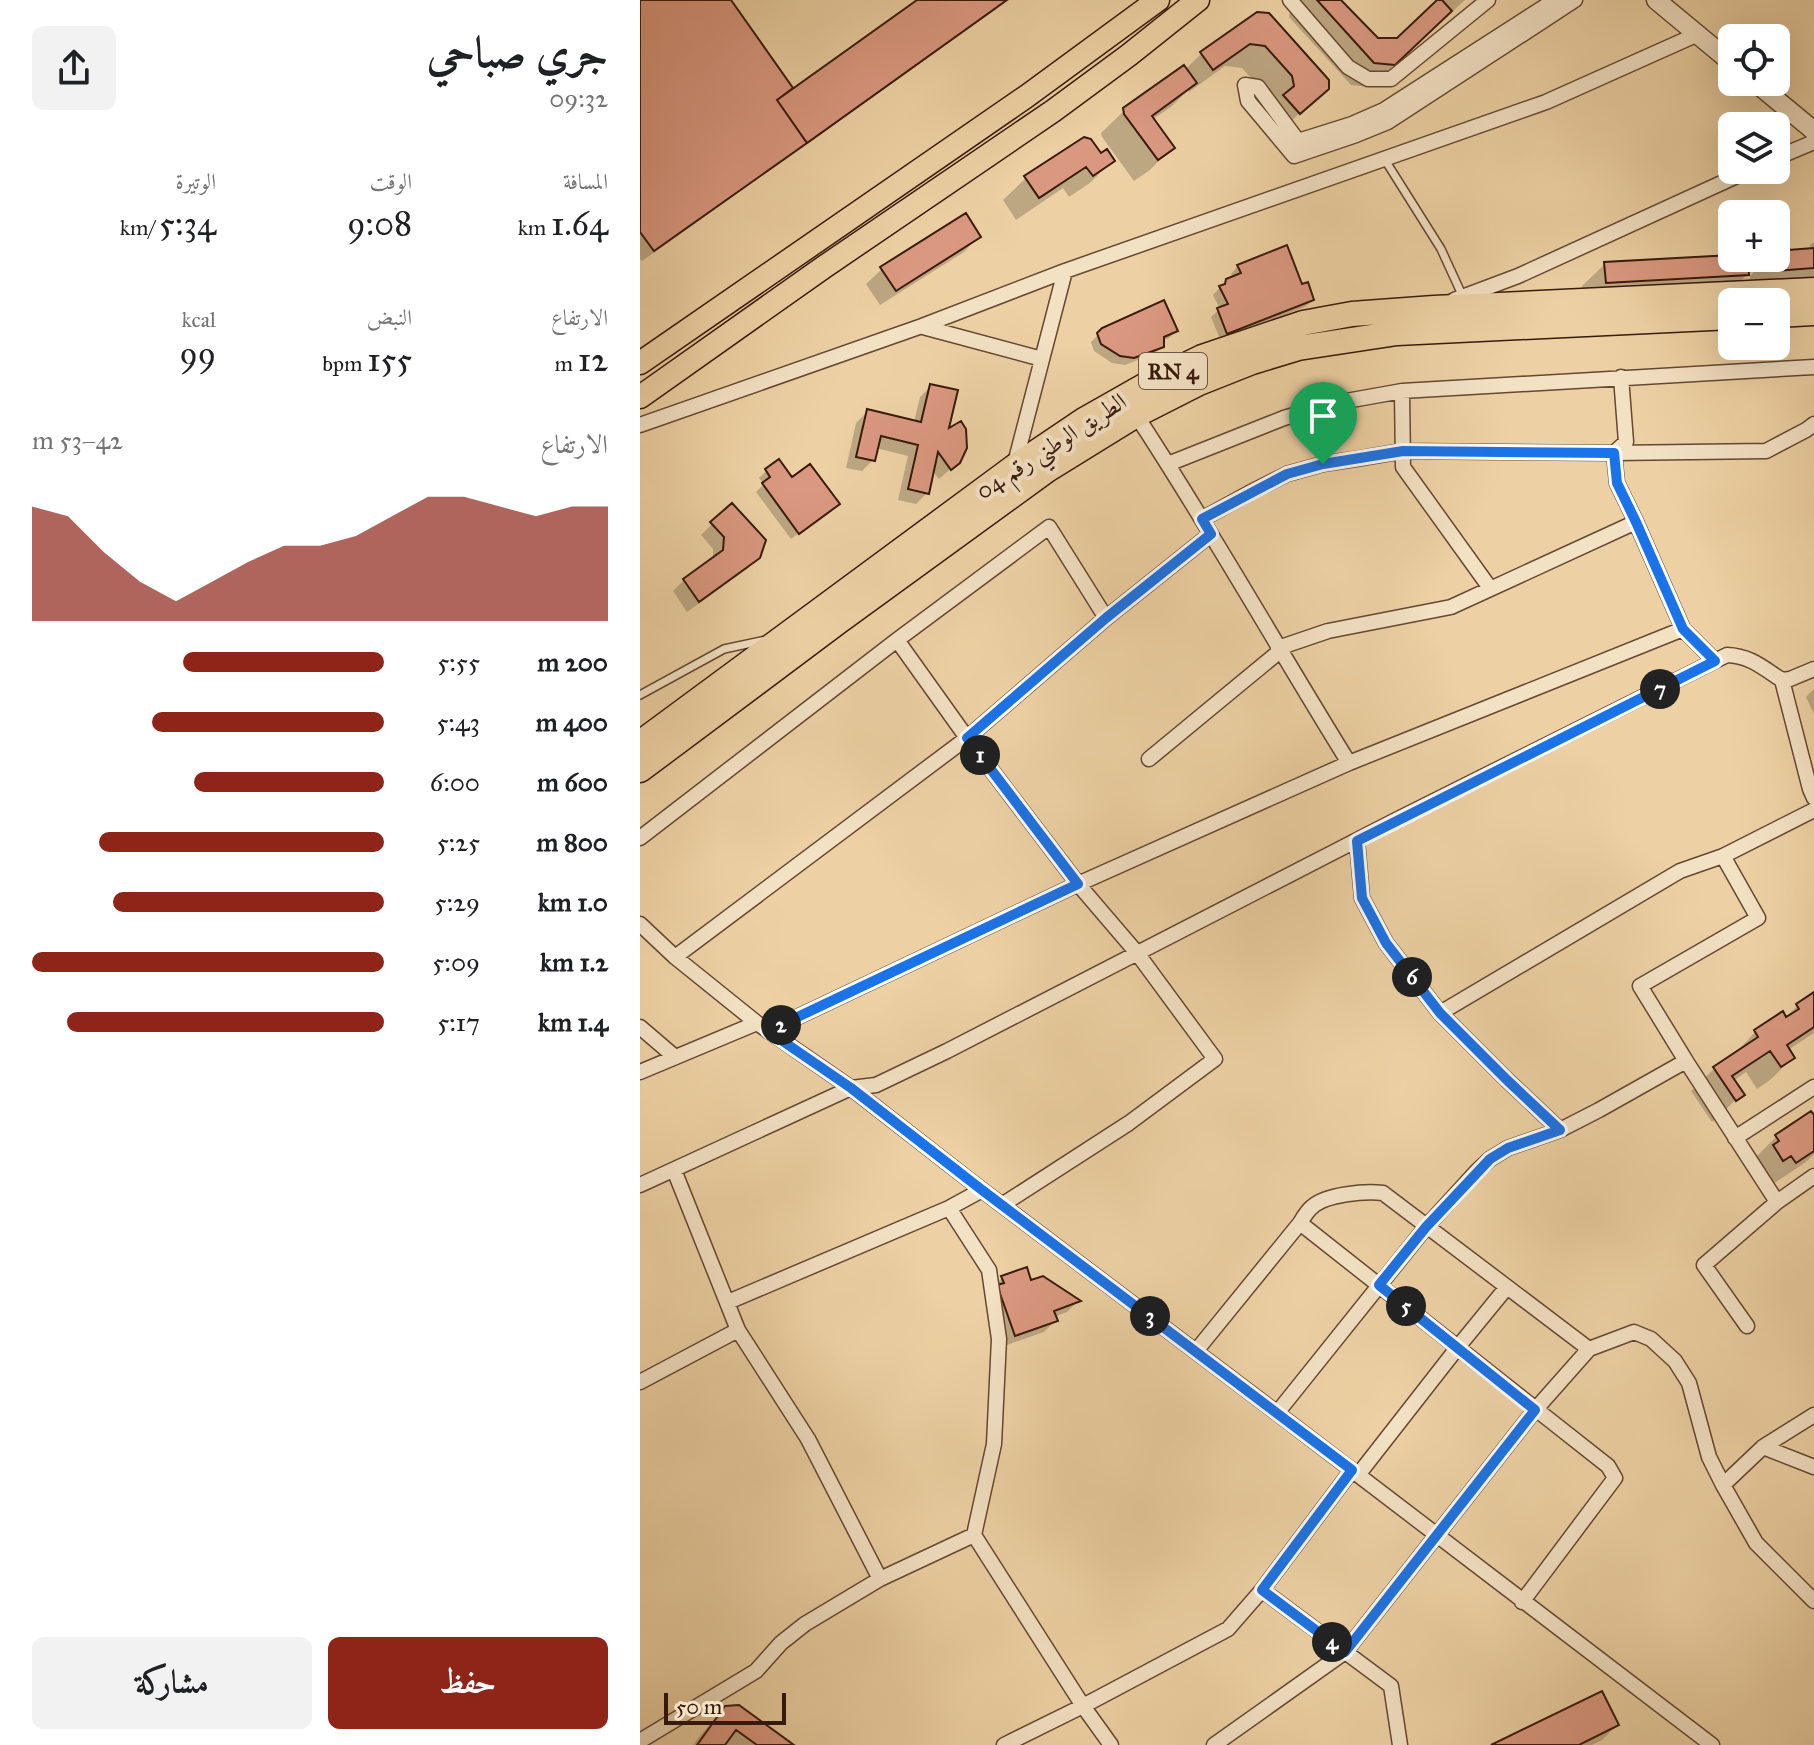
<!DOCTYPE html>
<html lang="ar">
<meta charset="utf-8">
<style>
body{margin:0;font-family:"IM FELL Great Primer",Amiri,serif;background:#f2f2f2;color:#202124;direction:rtl;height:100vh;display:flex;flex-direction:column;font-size:30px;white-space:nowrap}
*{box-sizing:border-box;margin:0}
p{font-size:26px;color:#757577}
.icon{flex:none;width:44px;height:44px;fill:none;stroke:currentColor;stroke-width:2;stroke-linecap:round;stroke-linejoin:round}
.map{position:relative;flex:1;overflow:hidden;direction:ltr}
.side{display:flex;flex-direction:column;background:#fff;width:640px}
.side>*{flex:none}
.fabs{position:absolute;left:1078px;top:24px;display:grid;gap:16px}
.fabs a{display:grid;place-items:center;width:72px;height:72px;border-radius:12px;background:#fff;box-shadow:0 8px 32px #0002;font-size:40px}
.scale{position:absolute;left:24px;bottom:20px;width:122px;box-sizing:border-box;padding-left:8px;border:4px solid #381a0c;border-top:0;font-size:22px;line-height:28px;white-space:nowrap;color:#381a0c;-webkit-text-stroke:6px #f3e1c4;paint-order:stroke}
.pin{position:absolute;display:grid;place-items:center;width:68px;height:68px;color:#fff;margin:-82px -34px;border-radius:50% 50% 50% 0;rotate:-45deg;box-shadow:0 0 8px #0007}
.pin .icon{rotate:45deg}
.km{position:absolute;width:40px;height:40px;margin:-20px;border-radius:50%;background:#222;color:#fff;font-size:22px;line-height:40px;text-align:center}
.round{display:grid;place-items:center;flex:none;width:84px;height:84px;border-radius:12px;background:#f2f2f2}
.head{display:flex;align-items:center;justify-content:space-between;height:136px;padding:0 32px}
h1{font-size:44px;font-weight:600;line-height:60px}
.figures{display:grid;grid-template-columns:repeat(3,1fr);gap:12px;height:136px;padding:8px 32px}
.figures div{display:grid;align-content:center}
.figures b{font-size:34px;font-weight:600}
.figures small{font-size:22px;font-weight:400}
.figures p{font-size:22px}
.chart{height:224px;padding:16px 32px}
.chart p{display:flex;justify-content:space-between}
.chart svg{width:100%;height:144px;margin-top:8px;fill:#8f2418;opacity:.7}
.cta{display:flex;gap:16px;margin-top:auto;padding:16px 32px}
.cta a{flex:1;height:92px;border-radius:12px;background:#8f2418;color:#fff;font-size:32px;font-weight:600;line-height:92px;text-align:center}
.cta a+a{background:#f2f2f2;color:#202124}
ul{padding:0 32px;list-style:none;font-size:26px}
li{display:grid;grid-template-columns:128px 96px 1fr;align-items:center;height:60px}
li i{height:20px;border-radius:10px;background:#8f2418}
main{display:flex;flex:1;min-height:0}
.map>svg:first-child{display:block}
</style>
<main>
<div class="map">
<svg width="1174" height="1745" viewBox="0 0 1174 1745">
<rect width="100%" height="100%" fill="#edd1a4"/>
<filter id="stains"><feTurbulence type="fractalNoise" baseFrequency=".0025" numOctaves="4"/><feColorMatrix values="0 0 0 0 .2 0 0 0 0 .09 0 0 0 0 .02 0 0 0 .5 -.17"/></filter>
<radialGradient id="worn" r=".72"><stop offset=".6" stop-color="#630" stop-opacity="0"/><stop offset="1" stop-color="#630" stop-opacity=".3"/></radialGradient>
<path fill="#0003" d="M0,0H89L153,91L280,0H365L355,10L2,261L0,259Z
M652,0H698L737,40H757L799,0H825L730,87L711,85L649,17Z
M617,14L687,88L636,135L622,119L632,109L630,99L602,68L585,66L549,92L548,90L532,106L512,120L532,147L510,170L494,181L462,137L461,133L485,110L545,70L561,54Z
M460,156L473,160L450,183L429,197L423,188L376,220L363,200L386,178Z
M339,236L324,252L240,305L226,284L242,269Z
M1174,242V288L1111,293L1110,276L1128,258H1136V253L1171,250L1170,245Z
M1092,257L1106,258L1107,275L1084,297L943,305L942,286L965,264Z
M598,266L661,287L672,300L665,307L580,339L571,317L580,309L573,295L587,280L593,278L591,274Z
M463,330L536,331L529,338L522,341V346L515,353L485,365L472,363L454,351L451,342Z
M291,386L306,432L318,462L299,479L292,470L287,493L276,504L258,500L268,456L236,448L233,460L222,471L206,468L216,423L227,412L274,422L280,397Z
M126,471L152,480L190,510L151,539L116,492L124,484L119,478Z
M72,524L119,557L107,569L47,612L33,591L44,580L73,560V549L61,535Z
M1174,689V714L1166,697Z
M1174,994V1033L1148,1050L1153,1058L1130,1080L1117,1089L1106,1072L1093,1081L1102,1094L1072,1122L1051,1091L1074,1069L1093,1056L1115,1032L1145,1018L1157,1006Z
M1174,1112V1154L1166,1162L1133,1184L1113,1160L1136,1137Z
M362,1278L390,1283L437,1302L427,1312L414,1317L415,1321L404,1332L364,1346L351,1289Z
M86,1708L151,1745H53L63,1732Z
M977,1725L962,1740L952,1745H856Z"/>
<path fill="#da9880" stroke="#381a0c" stroke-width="2" d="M0,0H91L153,88L137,100L167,143L14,251L0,232Z
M277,0H367L167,143L137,100Z
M677,0H701L738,38H757L797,0H802L812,11L755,65L734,63Z
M617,12L629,13L689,80V89L660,114L643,95L654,86L652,76L625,46L610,44L573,70L560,52Z
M544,65L557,83L512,116L535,148L518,160L484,114L483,108Z
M444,137L451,139L461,153L467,149L475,161L453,176L446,167L399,198L384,176Z
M326,213L341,237L256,291L240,267Z
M647,245L662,284L668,282L674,300L587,334L577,308L588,304L579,286L585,284L586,279L601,273L597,265Z
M1174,248V268L1133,271L1132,258H1136V251Z
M1092,255V258H1108L1109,275L966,283L964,262Z
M524,300L538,331L524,337V347L494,358L480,356L461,344L457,333L462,328Z
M290,384L318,390L309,428L321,421L326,429L327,448L320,463L311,470L298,452L289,494L268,489L278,445L241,436L235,461L216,457L227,409L281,422Z
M139,459L152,477L170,464L200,504L159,534L122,483L130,477L125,469Z
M92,503L126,540L120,558L59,602L43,579L83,550L84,537L70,522Z
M1174,992V1027L1147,1045L1155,1058L1141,1067L1130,1051L1092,1076L1105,1095L1096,1101L1073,1067L1118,1037L1114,1030L1143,1011L1146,1017L1159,1009L1156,1004Z
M1171,1111L1174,1115V1151L1156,1163L1151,1156L1143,1161L1133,1145L1139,1141L1135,1135Z
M387,1267L391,1280L403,1276L441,1301L414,1311L418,1321L375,1336L357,1285L364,1283L361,1276Z
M962,1691L979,1725L939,1745H851Z
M99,1705L154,1745H117L96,1730L85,1745H57L85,1706Z"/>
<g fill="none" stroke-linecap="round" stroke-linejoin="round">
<defs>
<path id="service" d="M745,160L801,249L823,297
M0,695L84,649L126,640"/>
<path id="minor" d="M650,0L708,67L728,79H751L848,0
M915,0L744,110L712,124L658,141L618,87L605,85L608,101L654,156L716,135L748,122L935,0
M1136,158L1174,142
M814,300L878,276L1110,170
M283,327L402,359
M981,377L986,442L974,453L977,483L996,522L1043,629
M762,391L763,467L850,588
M496,415C571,529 637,647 709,763
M0,425L282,326L425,271L906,102L1058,34
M528,464L644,418L695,403L762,391L1174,367
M374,467L425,271
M562,519L615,490L647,474L683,464L722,458L763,451L974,453L1126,451L1166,430L1174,424
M257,640L327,738L438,884L497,953L575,1059L489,1123L362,1205
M638,648L688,631L811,607L996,522
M1142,680L1170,789L1174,798
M509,759L640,651
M0,838L257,640L409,527L466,618
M717,841L722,898L746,943L800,1013L867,1080L920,1130
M0,924L35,957L117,1023L211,1088L342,1190L637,1413L1072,1745
M35,957L327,738L466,618L571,534
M800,1013L1040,871L1083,856
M0,1027L35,1057
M128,1031L438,884L709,763L1043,629L1075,661
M1046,1061L1137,1202
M0,1072L117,1023
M1095,1138L1174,1087
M34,1170L98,1330L168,1439L240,1579
M0,1185L211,1088L236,1085L307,1051L758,819L1087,655C1111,656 1123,668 1142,680L1150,679L1174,669
M309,1208L349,1270L359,1339L354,1444L334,1535
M660,1223C663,1218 667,1211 672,1207C686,1194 725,1191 743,1193L949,1349
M88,1302L309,1208L342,1190
M1107,1326L1064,1265L1137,1202L1174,1176
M556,1351L660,1223L968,1466L975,1478L882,1602
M0,1382L98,1330
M637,1413L786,1227L837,1171L850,1159L868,1148L920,1130L959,1110L1046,1061L1000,986L1118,918L1083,856L1174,810
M1123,1447L1174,1467
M718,1475L818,1347L867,1287
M1083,1485L1123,1447L1174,1415
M622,1590L751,1686L760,1745
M0,1741L116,1671L141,1643L165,1624L240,1579L334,1535L443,1706L471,1745
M364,1745L443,1706L588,1629L622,1590L712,1470
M574,1745L705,1652L895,1410L949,1349L994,1332L1011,1339L1035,1361L1049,1383L1069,1457L1083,1485L1116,1543L1174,1601"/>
<path id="tertiary" d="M1016,0L1092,63
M1115,82L1174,131"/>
<path id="primary" d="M0,363L387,96L518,0
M0,397L184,267L413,111L489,55L558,0"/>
<path id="trunk" d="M1136,315L1174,313
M0,743L374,467L444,420L511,382L562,357L663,323L712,314L794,308L1174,290
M0,770L198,622L407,470L496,415L559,383L612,362L658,348L757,333L1092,317"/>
</defs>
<use href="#service" stroke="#654832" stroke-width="10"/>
<use href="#minor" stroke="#654832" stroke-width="17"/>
<use href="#tertiary" stroke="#654832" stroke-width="21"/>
<use href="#primary" stroke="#381a0c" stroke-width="25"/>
<use href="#trunk" stroke="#381a0c" stroke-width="27"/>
<use href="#service" stroke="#f3e1c4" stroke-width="7"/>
<use href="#minor" stroke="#f3e1c4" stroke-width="14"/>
<use href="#tertiary" stroke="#f3e1c4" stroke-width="18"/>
<use href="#primary" stroke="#edd1a4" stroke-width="22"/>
<use href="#trunk" stroke="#edd1a4" stroke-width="24"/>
</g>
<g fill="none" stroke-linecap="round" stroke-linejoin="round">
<defs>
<path id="route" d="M763,451L974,453L977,483L996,522L1043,629L1075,661L717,841L722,898L746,943L800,1013L867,1080L920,1130L868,1148L850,1159L786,1227L739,1285L895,1410L705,1652L622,1590L712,1470L342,1190L211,1088L128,1031L438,884L327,738L466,618L571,534L562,519L647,474L683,464Z"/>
</defs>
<use href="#route" stroke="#fff" stroke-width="16"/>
<use href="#route" stroke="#1a73e8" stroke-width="10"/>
</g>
<g text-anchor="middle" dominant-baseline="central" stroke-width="8" stroke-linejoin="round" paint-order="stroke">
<rect fill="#f3e1c4" stroke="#705643" stroke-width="2" x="499" y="353" width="68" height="36" rx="6"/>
<g font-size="22" font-weight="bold" fill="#381a0c">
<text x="533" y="371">RN 4</text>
</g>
<g font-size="24" fill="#381a0c" stroke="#f3e1c4">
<text transform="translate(411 446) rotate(-33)">الطريق الوطني رقم 04</text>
</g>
</g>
<rect width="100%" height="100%" filter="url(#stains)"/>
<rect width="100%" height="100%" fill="url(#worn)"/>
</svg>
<div class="fabs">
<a><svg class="icon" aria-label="locate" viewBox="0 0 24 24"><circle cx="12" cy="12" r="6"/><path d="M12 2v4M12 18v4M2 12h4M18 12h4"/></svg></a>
<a><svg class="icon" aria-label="layers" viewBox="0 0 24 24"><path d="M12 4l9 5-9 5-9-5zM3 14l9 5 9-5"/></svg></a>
<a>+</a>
<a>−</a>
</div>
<div class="scale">50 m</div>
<div class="pin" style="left:683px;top:464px;background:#1e9e55"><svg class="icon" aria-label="arrive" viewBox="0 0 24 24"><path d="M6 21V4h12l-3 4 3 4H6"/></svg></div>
<b class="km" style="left:340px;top:755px">1</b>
<b class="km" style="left:141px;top:1025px">2</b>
<b class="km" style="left:510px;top:1316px">3</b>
<b class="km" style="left:692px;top:1642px">4</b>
<b class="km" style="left:766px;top:1306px">5</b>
<b class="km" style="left:772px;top:977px">6</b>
<b class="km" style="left:1020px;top:689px">7</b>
</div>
<section class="side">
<div class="head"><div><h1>جري صباحي</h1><p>09:32</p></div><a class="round"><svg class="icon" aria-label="share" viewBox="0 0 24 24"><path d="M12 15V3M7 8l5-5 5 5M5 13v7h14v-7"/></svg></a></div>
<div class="figures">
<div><p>المسافة</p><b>1.64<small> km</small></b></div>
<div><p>الوقت</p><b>9:08</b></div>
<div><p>الوتيرة</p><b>5:34<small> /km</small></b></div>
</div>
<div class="figures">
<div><p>الارتفاع</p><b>12<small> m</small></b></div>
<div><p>النبض</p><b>155<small> bpm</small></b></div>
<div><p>kcal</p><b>99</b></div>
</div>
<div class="chart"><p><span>الارتفاع</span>42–53 m</p>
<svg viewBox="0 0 160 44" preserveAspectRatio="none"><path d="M0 44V9L10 12L20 23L30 32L40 38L50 32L60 26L70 21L80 21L90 18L100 12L110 6L120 6L130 9L140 12L150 9L160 9V44z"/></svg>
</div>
<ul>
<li><b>200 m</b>5:55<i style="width:57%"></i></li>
<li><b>400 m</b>5:43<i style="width:66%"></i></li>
<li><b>600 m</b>6:00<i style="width:54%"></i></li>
<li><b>800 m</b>5:25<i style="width:81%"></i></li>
<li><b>1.0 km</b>5:29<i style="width:77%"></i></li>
<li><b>1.2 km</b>5:09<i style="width:100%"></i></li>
<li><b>1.4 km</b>5:17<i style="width:90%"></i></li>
</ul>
<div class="cta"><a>حفظ</a><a>مشاركة</a></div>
</section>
</main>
